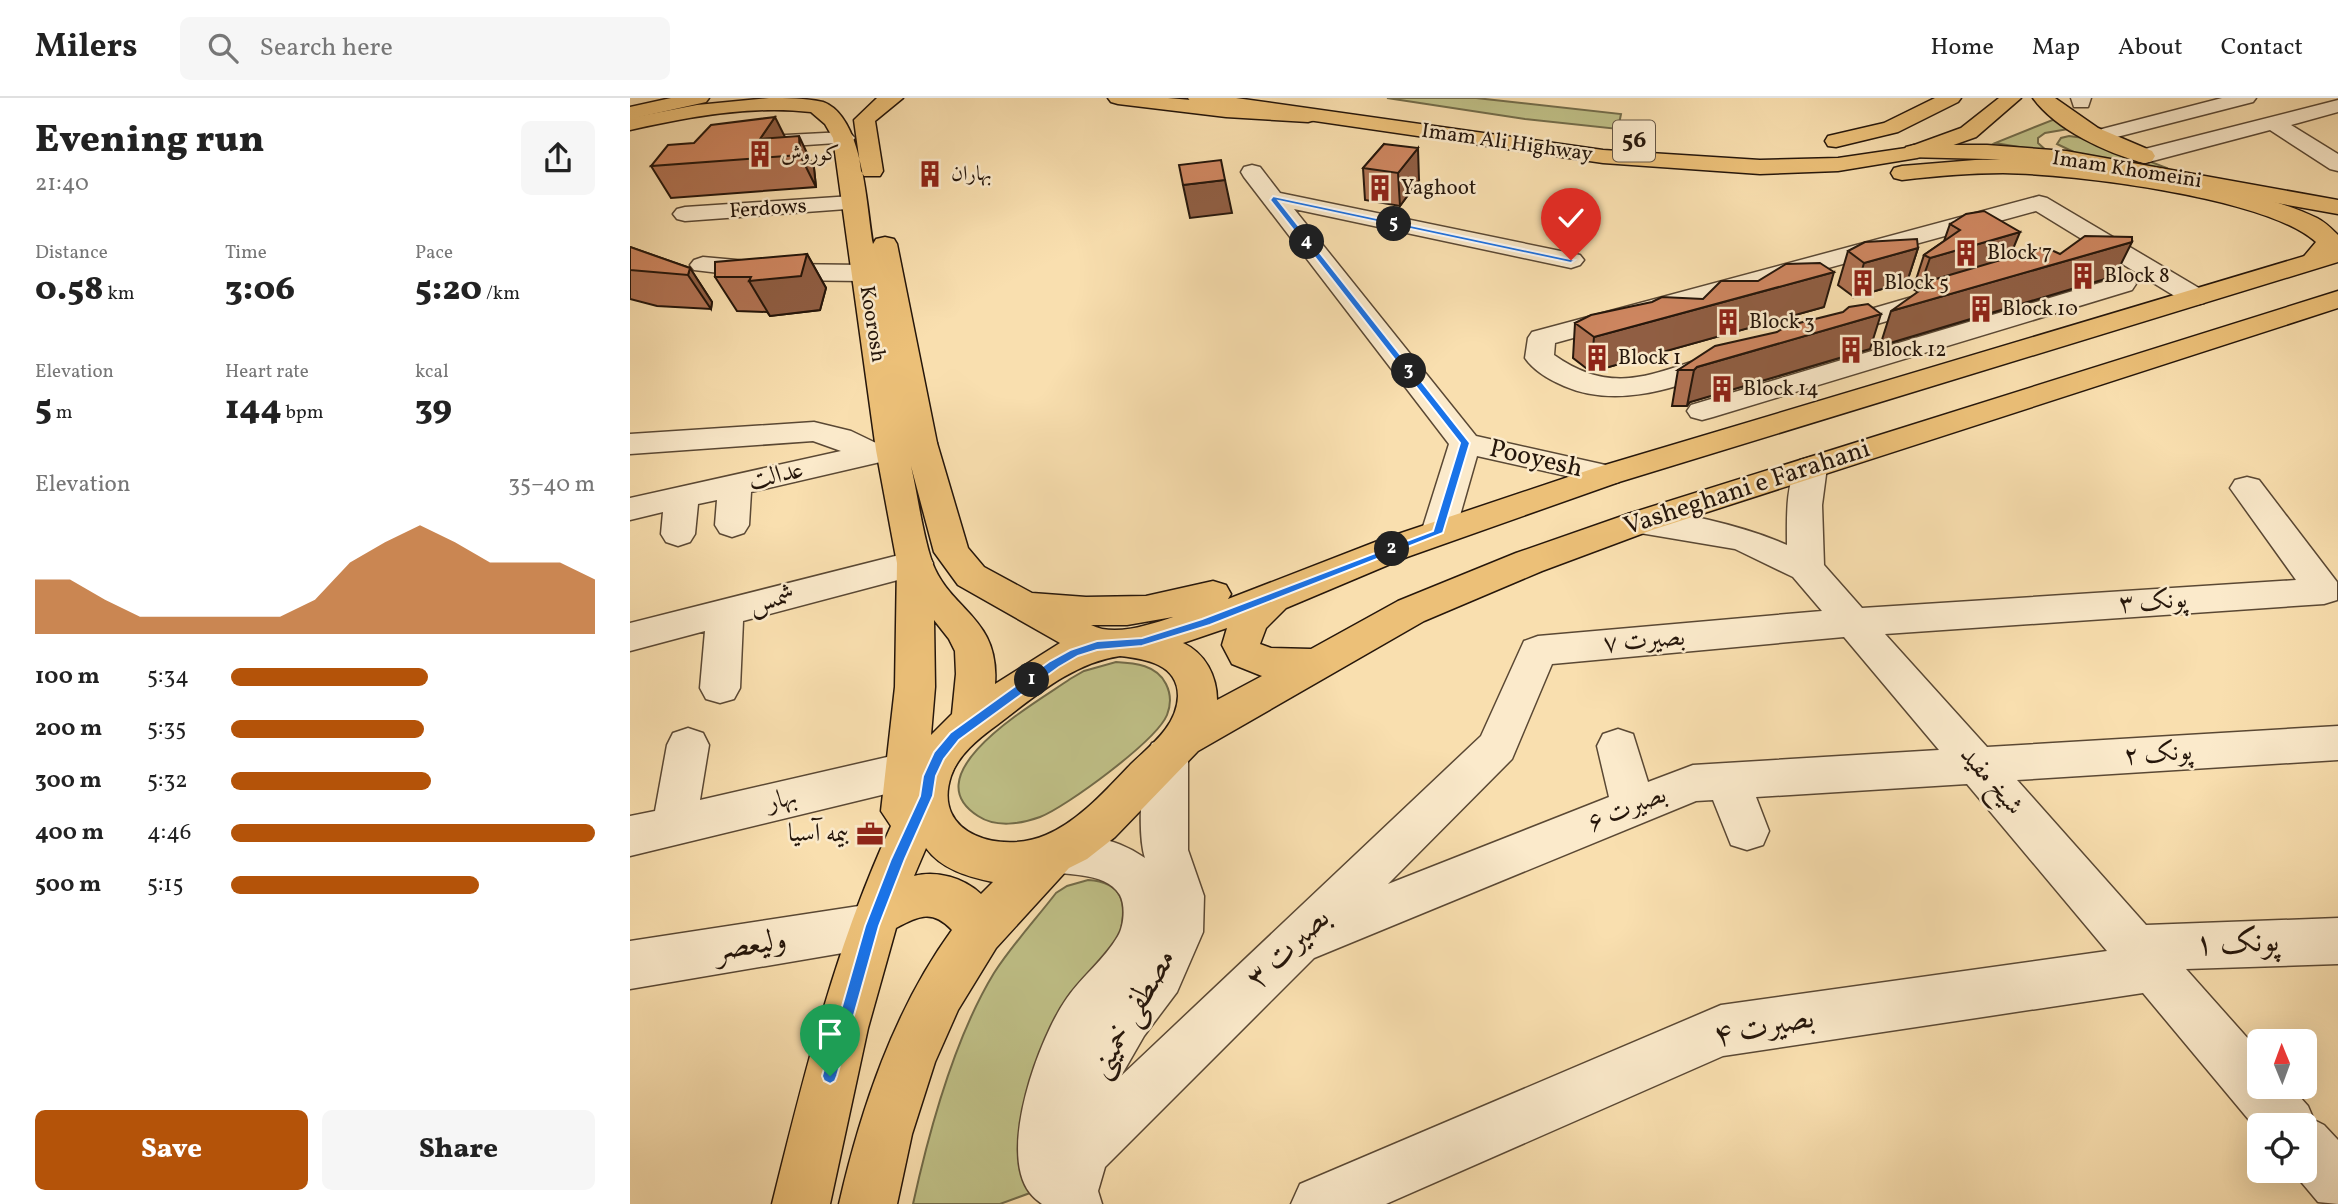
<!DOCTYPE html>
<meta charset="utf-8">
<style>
body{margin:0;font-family:Vollkorn,Amiri,serif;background:#f6f6f6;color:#222;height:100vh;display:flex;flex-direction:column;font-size:26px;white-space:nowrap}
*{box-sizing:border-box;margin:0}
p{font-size:23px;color:#767676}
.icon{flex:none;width:38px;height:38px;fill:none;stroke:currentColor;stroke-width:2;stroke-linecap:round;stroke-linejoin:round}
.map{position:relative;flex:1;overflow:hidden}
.side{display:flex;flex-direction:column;background:#fff;width:630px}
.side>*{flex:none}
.needle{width:46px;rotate:359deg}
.controls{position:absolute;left:1617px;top:931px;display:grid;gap:14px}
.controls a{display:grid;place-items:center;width:70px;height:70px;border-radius:10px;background:#fff;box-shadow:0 7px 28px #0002;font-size:35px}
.pin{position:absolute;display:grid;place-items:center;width:60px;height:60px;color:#fff;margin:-72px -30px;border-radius:50% 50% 50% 0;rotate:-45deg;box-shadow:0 0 7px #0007}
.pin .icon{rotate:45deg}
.km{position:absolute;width:35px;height:35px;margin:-18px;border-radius:50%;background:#222;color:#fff;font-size:19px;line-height:35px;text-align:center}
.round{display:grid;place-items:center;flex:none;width:74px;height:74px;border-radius:10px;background:#f6f6f6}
.summary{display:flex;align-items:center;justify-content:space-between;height:119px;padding:0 35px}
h1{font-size:38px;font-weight:800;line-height:52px}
.stats{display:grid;grid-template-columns:repeat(3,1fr);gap:10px;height:119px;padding:7px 35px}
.stats div{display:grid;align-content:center}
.stats b{font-size:35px;font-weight:800}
.stats small{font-size:19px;font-weight:400}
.stats p{font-size:19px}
.chart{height:196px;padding:14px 35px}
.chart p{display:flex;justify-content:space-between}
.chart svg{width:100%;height:126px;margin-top:7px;fill:#b45309;opacity:.7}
.button{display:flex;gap:14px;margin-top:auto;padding:14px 35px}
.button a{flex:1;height:80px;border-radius:10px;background:#b45309;color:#fff;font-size:28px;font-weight:800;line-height:80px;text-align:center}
.button a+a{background:#f6f6f6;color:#222}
ul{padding:0 35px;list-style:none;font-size:23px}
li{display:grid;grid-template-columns:112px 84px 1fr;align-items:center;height:52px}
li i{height:18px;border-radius:9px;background:#b45309}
header{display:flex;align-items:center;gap:42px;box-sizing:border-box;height:98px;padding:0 35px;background:#fff;border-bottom:2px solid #e0e0e0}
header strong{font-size:33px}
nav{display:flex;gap:38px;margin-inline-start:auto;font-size:24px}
.search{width:490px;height:63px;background:#f6f6f6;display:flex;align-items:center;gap:18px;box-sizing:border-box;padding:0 24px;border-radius:10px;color:#767676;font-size:26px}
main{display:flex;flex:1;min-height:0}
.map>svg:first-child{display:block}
</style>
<header>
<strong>Milers</strong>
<div class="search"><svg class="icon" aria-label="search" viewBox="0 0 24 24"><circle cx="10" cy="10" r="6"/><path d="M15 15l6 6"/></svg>Search here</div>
<nav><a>Home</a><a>Map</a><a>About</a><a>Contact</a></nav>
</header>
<main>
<section class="side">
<div class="summary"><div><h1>Evening run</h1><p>21:40</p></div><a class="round"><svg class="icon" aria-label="share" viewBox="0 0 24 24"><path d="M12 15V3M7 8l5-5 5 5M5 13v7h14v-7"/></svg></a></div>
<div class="stats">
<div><p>Distance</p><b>0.58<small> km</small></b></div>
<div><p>Time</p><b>3:06</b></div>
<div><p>Pace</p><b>5:20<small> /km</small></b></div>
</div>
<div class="stats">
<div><p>Elevation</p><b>5<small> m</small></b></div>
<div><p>Heart rate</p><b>144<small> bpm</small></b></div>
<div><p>kcal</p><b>39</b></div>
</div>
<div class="chart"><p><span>Elevation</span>35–40 m</p>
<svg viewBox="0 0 160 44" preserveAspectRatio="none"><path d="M0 44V25L10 25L20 32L30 38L40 38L50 38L60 38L70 38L80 32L90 19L100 12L110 6L120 12L130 19L140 19L150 19L160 25V44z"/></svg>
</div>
<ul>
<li><b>100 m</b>5:34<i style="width:54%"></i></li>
<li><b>200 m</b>5:35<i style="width:53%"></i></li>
<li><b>300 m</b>5:32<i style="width:55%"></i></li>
<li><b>400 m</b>4:46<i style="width:100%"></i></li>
<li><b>500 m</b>5:15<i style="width:68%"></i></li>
</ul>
<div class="button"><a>Save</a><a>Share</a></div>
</section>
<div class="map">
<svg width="1708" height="1106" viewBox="0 0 1708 1106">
<rect width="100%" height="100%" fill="#f9dfaf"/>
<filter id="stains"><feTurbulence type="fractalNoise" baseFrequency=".00286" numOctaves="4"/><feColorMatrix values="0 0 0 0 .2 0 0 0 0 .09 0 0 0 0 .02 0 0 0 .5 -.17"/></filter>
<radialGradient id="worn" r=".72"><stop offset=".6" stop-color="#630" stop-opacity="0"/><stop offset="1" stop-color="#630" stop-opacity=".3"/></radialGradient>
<path fill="#c0c188" stroke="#726c4a" stroke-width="2" d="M757,0H846L991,16L988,31L895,21Z
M1425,21L1444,30L1415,35L1408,40V45L1418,54L1365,45Z
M1439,38L1461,41L1537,70L1536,74L1450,57L1427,46L1431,40Z
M486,564C505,565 527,567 536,586C541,596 541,607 537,617C526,643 436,709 410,719C391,726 366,730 348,718C280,675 409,603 440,581L454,573Z
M458,782C494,784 497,806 490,836L393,1067L400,1095L370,1106H283C299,1033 325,939 364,875C382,847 406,821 426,795L437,788Z"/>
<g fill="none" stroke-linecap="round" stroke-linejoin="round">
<defs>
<path id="minor" d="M1441,0H1461L1458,9H1444Z
M1592,0H1626L1623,4L1479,41L1472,39L1468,35L1472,31Z
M1708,2V14L1661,27L1708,56V73L1700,71L1640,32L1515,65L1507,63L1504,58L1507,53Z
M214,34L221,36L225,40L221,44L118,51L110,50L107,45L110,40L118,39Z
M622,67L630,69L650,95L950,157L954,162L950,167L941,170L664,111L846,338L989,370L993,377L989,384L977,387L847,358L825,435L820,443L808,447L796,443L791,435L819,346L614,79L611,74L614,69Z
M222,98L230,100L234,105L230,110L55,123L47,121L43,116L47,111L55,109Z
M1409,98L1417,100L1574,193L1578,199L1574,205L1565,207L1556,205L1406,113L925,245L924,257C989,303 1030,270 1098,253L1108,256L1112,262L1108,268C1052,286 992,313 934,288C920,282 904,273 895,260L898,240L902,234Z
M73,159L150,166L234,167L243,170L247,175L243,180L234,183L150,182L64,172L60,167L64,162Z
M1493,178L1502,180L1506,186L1502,192L1083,319L1072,322L1061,319L1057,313L1061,307Z
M1313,190L1322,192L1326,198L1322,204L1199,240L1189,238L1185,232L1189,226Z
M184,324L221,333L246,345L291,335L302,338L307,345L302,352L121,394L119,427L114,435L102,439L90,435L85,427L87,402L68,406L65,436L60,444L48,448L36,444L31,436L33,414L0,422V400L211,353L183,343L0,356V336Z
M1181,359L1192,362L1197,369L1192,407L1194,467L1232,510L1666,482L1600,390L1605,382L1617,379L1629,382L1707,484V502L1694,506L1255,536L1357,649L1708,628V662L1387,682L1516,827L1708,820V866L1556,871L1629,953V989H1661L1678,1008L1684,1022L1694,1027L1708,1042V1106L1688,1104L1662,1073H1675V1027H1629V1034L1513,895L1093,958L756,1106H661L670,1086L1091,907L1477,853L1337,686L1126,699L1139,733L1133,747L1117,752L1101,747L1083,702L1066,703L684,860L475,1069L468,1093L472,1106H412C408,1103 403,1099 400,1095C367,1053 410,938 437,900C452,878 475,861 488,838C494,828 496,808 490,797C474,771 433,780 407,770L400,756L407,742C440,730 486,739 515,760C507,736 511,667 522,645L537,640L552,645L558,657V752L574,798L573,834L547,894L514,938L491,978L851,638L894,543L908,538L1192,513L1163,479L1105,451L1010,435L998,432L993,424L998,416C1035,406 1122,431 1157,447C1157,421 1155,384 1170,362ZM1214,539L1309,652L1063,667L1018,684L1003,636L988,631L973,636L967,648L979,699L758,786L882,661L922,566Z
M285,453L298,456L303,465L298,474L113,523L110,590L104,601L90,605L76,601L70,590L75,533L0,553V525Z
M58,630L73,635L79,647L70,702L305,648L320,654L326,666L320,678L305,684L0,758V718L25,713L37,647L43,635Z
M242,806L259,812L266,828L259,844L242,850L0,891V843Z"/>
<path id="major" d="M139,0C156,0 176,0 193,4C234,19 236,108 243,146L246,141L255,139L264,141L267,146L307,345L338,450L354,469L402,495L456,499L516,498L583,483L596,487L601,496L598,501L753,441L965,370L1708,148V164L989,384L777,459L656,510L636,530L630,546L641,550L681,551L768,503L886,455L998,416L1708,193V210L1022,432L912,473L794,523L568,653L485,739L457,761L439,770L366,850L328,912L305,964L282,1036L267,1106H209C231,1010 264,912 322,832C302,811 289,818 266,830L238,930L200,1106H142C174,977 205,849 261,728L251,713L265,589L267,465L246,352L203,40L195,26L181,14C121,7 58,19 0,32V20L67,7ZM281,368L304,454L328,487L430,545L365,586C370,519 320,513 302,464C292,434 288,399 281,368ZM543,519C519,527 484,539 461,527H497ZM304,522L319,541L325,553L326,576L322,616L301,637L305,589ZM597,530L592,547L602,566L632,578L587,602C587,578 575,555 553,545ZM490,558C516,561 548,566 548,598C547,628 521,647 501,666C476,692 449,723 416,737C373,756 301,738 321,678C328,657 349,640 367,627C404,599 442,565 490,558ZM296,750C311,771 338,779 363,784L351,796C334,780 307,772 284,778Z
M247,0H273L245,23L253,73L250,78H234L231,73L224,22Z
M478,0H538L678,12L685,14L688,18L685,22L678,24L596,19L488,6L481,4Z
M1403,0H1425L1468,30L1522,53L1525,58L1522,63L1514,65C1477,55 1426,32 1403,0Z
M1284,47H1357L1436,53L1708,102V116L1436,67L1357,61L1276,59L1273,54L1276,49Z"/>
<path id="highway" d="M41,0H79L76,4L0,21V9Z
M558,0H606L973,52L1130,62L1208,60L1276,50L1331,30L1369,0H1391L1346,39L1287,60L1208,73L1130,76L973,65L568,6L561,4Z
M1305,0H1331L1328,4L1268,34L1206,49L1198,48L1195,43L1198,38L1254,25Z
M1345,62C1421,60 1500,72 1574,88C1612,95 1652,103 1687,120C1695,124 1702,131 1708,137V152C1698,163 1691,173 1674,168L1670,163L1686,144C1636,99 1443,76 1373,75C1339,75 1306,78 1272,82L1264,80L1261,75L1264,70L1272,68Z"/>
</defs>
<use href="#minor" stroke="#5a4834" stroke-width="3"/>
<use href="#major" stroke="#25160b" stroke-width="3"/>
<use href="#highway" stroke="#25160b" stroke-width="3"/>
<use href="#minor" fill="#fbeacb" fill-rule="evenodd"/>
<use href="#major" fill="#ecc078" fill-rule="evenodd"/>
<use href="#highway" fill="#ecc078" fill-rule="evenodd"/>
</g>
<path fill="#b17353" stroke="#25160b" stroke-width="2" d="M155,39L184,70L186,89L41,100L21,68Z
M754,46L789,82L770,108L735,102L733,70Z
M1320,126L1380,160L1485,178L1250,248L1288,194L1283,191L1294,157L1314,143Z
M0,149L60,170L82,204L81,211L27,208L0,201Z
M1288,150L1277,184L1224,199L1208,187L1218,153Z
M177,156L196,190L190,212L140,218L137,214L107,213L85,179Z
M1073,201L1194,209L961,274L943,260L945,225Z
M1240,251L1060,304L1057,308H1042L1048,272Z"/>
<path fill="#905e43" stroke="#25160b" stroke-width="2" d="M145,19L161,51L130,41Z
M169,38L184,70L186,89L170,57Z
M788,50L789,82L770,108L768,75Z
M595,82L602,115L560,120L553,87Z
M1390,134L1376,168L1288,194L1300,160Z
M1502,144L1485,178L1250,248L1261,213Z
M1288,150L1277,184L1224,199L1234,165Z
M177,156L196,190L190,212L140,218L119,183Z
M60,170L82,204L81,211L58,177Z
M1204,174L1194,209L961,274L964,239Z
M1251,216L1240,251L1060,304L1057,308L1064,272L1067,269Z"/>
<path fill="#ce8660" stroke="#25160b" stroke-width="2" d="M145,19L130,41L169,38L170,57L21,68L38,47L64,45L81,27Z
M754,46L788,50L768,75L733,70Z
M591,62L595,82L553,87L549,67Z
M1354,113L1390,134L1300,160L1294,157L1330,132L1320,126L1325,123L1336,116Z
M1455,138L1502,139V144L1261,213L1306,181L1415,149L1430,156Z
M1287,141L1288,150L1234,165L1218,153L1235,144Z
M0,149L60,170L58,177L0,172Z
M177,156L171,178L119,183L121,179H85V164Z
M1190,165L1204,174L964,239L945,225L961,217L1022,204L1032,199L1073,201L1091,183H1128L1156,166Z
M1238,206L1251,216L1067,269L1064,272H1048L1085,248L1147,234L1157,228L1213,214L1219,209Z"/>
<path fill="#1a73e8" stroke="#fff" stroke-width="2" d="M643,98L945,162L941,165L649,103L840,345L813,435L580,527L512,548L467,552L448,558L429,569L329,642L314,661L306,678L303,698L275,761L249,828L207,978L205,983L200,986L194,983L192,978L235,828L261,761L290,698L293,678L304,654L320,635L420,563L440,552L467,543L512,540L572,521L803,433L830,345L640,102Z"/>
<defs>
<symbol id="building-bare" viewBox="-9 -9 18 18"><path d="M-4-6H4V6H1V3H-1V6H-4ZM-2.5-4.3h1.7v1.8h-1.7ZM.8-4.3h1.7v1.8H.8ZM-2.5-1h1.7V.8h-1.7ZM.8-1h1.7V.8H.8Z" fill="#8f2418" stroke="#fbeacb" stroke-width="2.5" paint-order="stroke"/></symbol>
<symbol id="office-bare" viewBox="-9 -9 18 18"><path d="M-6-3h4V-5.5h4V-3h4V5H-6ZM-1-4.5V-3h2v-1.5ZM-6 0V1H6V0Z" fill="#8f2418" stroke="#fbeacb" stroke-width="2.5" paint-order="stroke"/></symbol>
</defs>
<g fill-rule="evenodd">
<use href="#building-bare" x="111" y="37" width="38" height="38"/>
<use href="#building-bare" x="281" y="57" width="38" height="38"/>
<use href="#building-bare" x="731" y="71" width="38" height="38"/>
<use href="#building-bare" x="1317" y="136" width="38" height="38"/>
<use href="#building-bare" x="1434" y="159" width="38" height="38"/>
<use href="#building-bare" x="1214" y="166" width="38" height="38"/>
<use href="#building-bare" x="1332" y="192" width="38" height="38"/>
<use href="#building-bare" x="1079" y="205" width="38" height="38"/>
<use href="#building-bare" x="1202" y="233" width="38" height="38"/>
<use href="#building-bare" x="948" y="241" width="38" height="38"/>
<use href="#building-bare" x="1073" y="272" width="38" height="38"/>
<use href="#office-bare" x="221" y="717" width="38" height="38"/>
</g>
<g text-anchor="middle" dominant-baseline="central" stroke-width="5" stroke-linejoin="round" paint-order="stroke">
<g font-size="21" fill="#25160b" stroke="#fbeacb">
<text transform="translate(877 45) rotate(8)">Imam Ali Highway</text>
<text transform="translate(1497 72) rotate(9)">Imam Khomeini</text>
<text transform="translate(138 111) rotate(-4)">Ferdows</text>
<text transform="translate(242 226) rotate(81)">Koorosh</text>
</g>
<g font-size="21" fill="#25160b" stroke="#fbeacb" text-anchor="start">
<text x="151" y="56">کوروش</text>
<text x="321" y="76">بهاران</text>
<text x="771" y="90">Yaghoot</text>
<text x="1357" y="155">Block 7</text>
<text x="1474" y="178">Block 8</text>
<text x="1254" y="185">Block 5</text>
<text x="1372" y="211">Block 10</text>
<text x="1119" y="224">Block 3</text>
<text x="1242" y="252">Block 12</text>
<text x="988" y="260">Block 1</text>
<text x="1113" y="291">Block 14</text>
</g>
<rect fill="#fbeacb" stroke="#655645" stroke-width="2" x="983" y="22.5" width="42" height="41" rx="5"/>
<g font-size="24" font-weight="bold" fill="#25160b">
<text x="1004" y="43">56</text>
</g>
<g font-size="26" fill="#25160b" stroke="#fbeacb">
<text transform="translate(906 361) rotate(13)">Pooyesh</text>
<text transform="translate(146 378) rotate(-13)">عدالت</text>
<text transform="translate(1117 390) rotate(-18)">Vasheghani e Farahani</text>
<text transform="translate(142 502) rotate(-15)">شمس</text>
<text transform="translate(1523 504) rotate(-4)">پونک ۳</text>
<text transform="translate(1014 543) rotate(-5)">بصیرت ۷</text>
<text transform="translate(1528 656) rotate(-4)">پونک ۲</text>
<text transform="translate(1361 683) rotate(49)">شیخ مفید</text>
<text transform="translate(152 702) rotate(-13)">بهار</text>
<text transform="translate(997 711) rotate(-22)">بصیرت ۶</text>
</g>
<g font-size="26" fill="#25160b" stroke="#fbeacb" text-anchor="end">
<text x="219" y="736">بیمه آسیا</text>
</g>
<g font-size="32" fill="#25160b" stroke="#fbeacb">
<text transform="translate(1607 846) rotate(-2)">پونک ۱</text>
<text transform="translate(121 848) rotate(-9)">ولیعصر</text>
<text transform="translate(659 851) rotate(-44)">بصیرت ۳</text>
<text transform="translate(503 916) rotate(-60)">مصطفی خمینی</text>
<text transform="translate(1134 930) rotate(-11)">بصیرت ۴</text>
</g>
</g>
<rect width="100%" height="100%" filter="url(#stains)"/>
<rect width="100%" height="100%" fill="url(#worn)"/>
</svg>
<div class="controls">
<a><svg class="needle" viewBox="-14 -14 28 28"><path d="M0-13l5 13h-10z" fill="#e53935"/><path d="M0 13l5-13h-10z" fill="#767676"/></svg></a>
<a><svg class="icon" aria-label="locate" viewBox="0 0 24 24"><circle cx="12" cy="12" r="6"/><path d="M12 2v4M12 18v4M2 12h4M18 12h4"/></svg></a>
</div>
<div class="pin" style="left:200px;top:978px;background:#1e9e55"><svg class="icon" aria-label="arrive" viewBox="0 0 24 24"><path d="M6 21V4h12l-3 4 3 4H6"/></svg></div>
<div class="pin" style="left:941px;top:162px;background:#d93025"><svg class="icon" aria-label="check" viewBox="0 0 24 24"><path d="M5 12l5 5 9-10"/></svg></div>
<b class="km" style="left:402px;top:582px">1</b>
<b class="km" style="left:762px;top:451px">2</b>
<b class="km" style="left:779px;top:273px">3</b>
<b class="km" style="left:677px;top:144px">4</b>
<b class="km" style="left:764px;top:126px">5</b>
</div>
</main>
